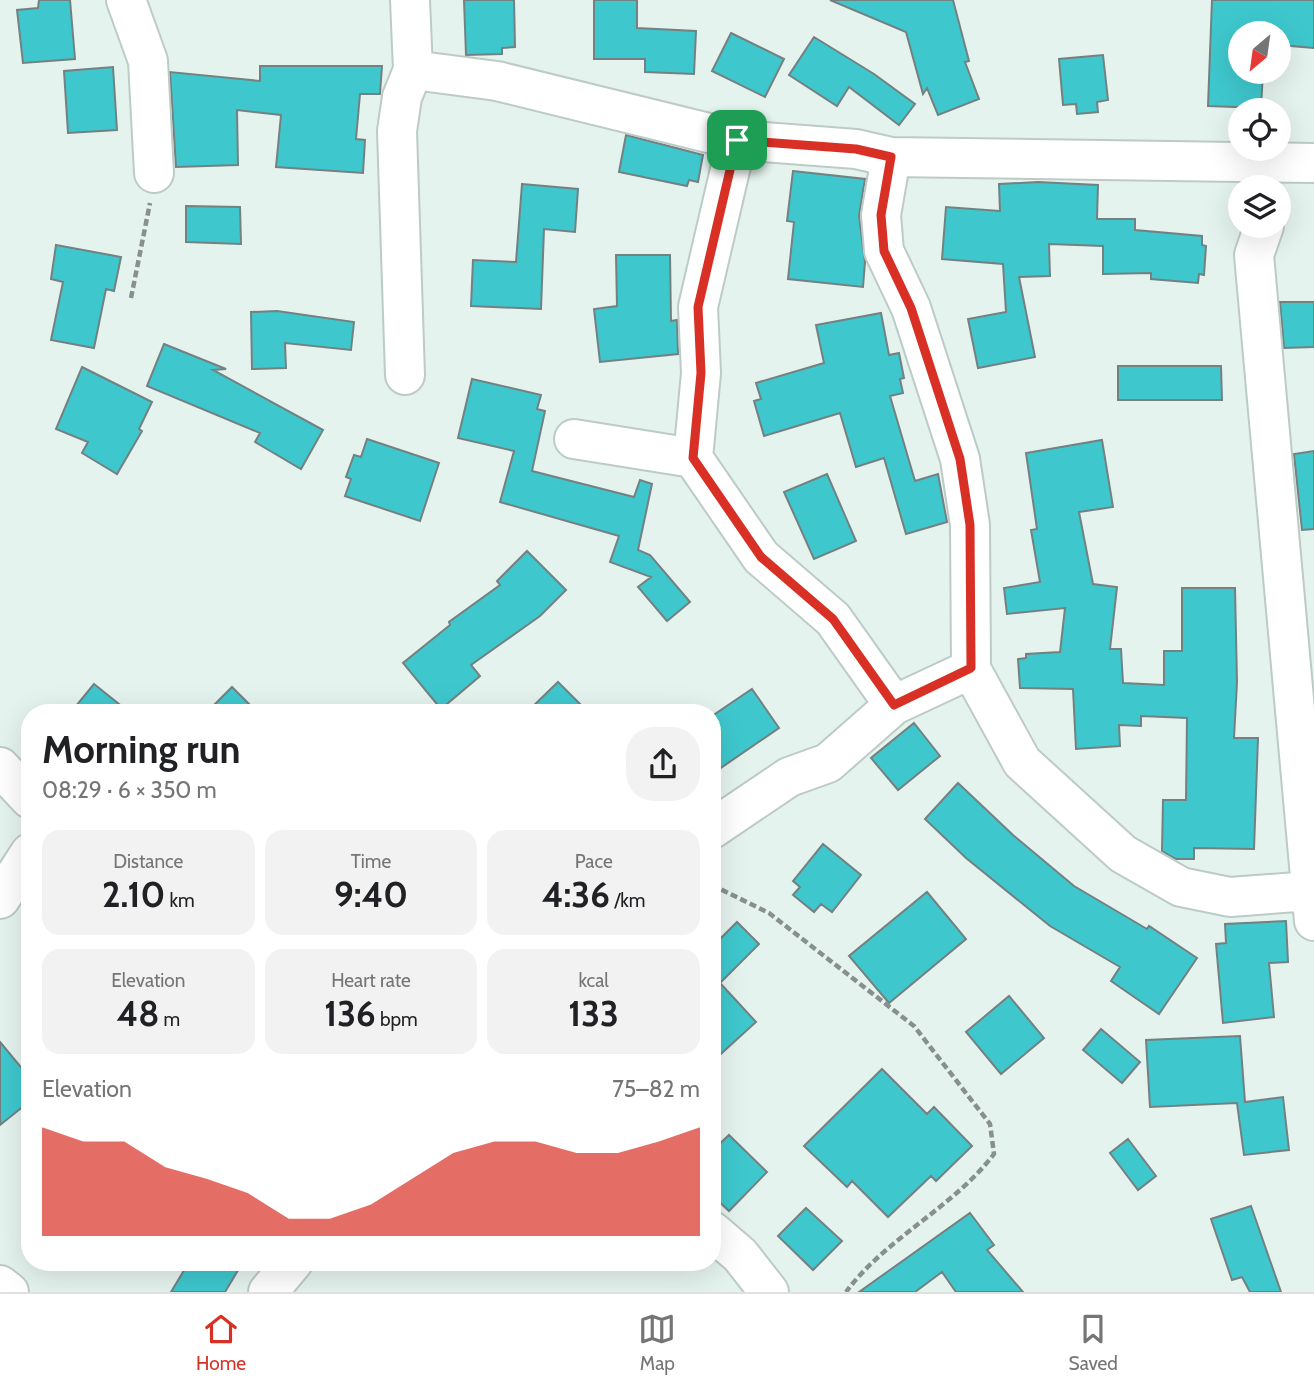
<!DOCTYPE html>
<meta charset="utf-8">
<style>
body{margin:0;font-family:Cabin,sans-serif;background:#f2f2f2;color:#202124;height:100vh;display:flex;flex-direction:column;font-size:26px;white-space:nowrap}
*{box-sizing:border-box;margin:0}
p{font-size:23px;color:#757577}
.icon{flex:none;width:38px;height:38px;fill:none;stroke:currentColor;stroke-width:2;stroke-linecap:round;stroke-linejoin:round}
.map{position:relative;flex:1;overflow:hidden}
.sheet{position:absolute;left:21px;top:704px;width:700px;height:567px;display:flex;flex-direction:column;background:#fff;border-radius:28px;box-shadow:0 7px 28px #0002}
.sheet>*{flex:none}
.needle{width:46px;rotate:209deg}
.controls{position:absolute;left:1228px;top:21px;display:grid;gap:14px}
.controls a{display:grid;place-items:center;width:63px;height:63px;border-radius:50%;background:#fff;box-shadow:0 7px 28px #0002;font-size:35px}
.pin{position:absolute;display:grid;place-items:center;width:60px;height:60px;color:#fff;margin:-30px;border-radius:14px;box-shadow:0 4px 10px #0006}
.round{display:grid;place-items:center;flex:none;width:74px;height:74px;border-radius:28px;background:#f2f2f2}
.overview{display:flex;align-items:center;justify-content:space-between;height:119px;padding:0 21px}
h1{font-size:38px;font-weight:700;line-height:52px}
.figures{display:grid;grid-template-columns:repeat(3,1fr);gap:10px;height:119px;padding:7px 21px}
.figures div{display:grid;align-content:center;border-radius:18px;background:#f2f2f2;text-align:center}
.figures b{font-size:35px;font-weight:700}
.figures small{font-size:19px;font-weight:400}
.figures p{font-size:19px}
.chart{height:196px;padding:14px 21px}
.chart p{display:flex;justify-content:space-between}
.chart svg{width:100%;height:126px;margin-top:7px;fill:#d93025;opacity:.7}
.tabs{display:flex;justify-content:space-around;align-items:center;height:98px;border-top:2px solid #e0e0e0;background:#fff;font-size:19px;color:#757577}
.tabs a{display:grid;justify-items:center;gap:4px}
.tabs .active{color:#d93025}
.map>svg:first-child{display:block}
</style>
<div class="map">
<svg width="1314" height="1292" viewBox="0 0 1314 1292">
<rect width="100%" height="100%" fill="#e5f3ef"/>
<path fill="#3ec8ce" stroke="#738181" stroke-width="2" d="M39,0H70L75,59L23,63L17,10L38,8Z
M464,0H514L515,47L502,48V54L466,55Z
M594,0H637V28L696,31L694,74L645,72V59H594Z
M830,0H953L969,61L965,62L979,99L938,115L927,88L923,94L906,32Z
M1212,0H1314V48L1279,45V33H1241V72H1263L1261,108L1208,106Z
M731,33L784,59L765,97L712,71Z
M814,37L874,74L915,104L899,125L849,87L837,106L789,75Z
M1103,55L1108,100L1097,102L1098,112L1077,114L1076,104L1063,105L1059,59Z
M260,66H382L380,94H360L356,139L365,140L363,173L276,167L281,115L237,110L238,165L176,167L170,72L260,81Z
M113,67L117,130L68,133L64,71Z
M626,135L703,155L698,182L689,180L687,186L619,172Z
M793,171L865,179L859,216L865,262L863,287L788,279L794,222L787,221Z
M1038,182L1098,185L1097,219H1135V230L1202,236V245L1206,246L1204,275L1199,274L1198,283L1151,279V273L1103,274V246L1049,244L1050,276L1019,277L1035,357L978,368L968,319L1006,312L1003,264L942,259L946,207L1000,211L999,184Z
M522,184L578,189L575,232L544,229L541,309L471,306L473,260L516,262Z
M186,206L240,207L241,244L186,242Z
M56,245L121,257L114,291L106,289L94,348L51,340L63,282L51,279Z
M616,255H670L671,321L677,320L678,354L600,362L594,309L617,306Z
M1280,302H1314V347L1284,348Z
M277,311L354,322L351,350L285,343L286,368L252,369L251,312Z
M881,313L889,355L899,353L904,378L900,379L903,393L890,396L915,481L938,474L947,522L906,534L884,458L856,467L840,413L764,436L754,401L761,399L756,383L824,363L816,325Z
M164,344L226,369L213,370L323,430L301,469L255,442L260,433L147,386Z
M1118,366H1221L1222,400H1118Z
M82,367L152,402L139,429L142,431L117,474L82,453L88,442L56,429Z
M472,379L541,395L537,409L545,411L532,471L634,497L640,480L652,484L638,550L650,555L690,602L667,621L638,587L651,577L610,562L619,536L500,502L514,451L458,438Z
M367,439L439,463L420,521L345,496L351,479L346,477L354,455L361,457Z
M1102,440L1113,507L1079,512L1093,584L1117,587L1110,649H1121L1123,683L1164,685V651H1182V588H1235L1237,682L1234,738H1258L1254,849L1194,848V859H1176L1162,851L1163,800H1186L1187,718L1141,716V726L1119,725L1120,746L1076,749L1073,689L1020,688L1018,659L1026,658V654L1060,652L1065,608L1007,614L1004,588L1040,582L1031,530L1037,529L1026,453Z
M1314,451V529L1302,530L1294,454Z
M827,474L856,541L814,559L784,492Z
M527,551L566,590L540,616L471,665L480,676L441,709L403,663L450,625L449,622L500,585L497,581Z
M558,682L588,712H527Z
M94,684L129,712H71Z
M232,687L257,712H207Z
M752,689L779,728L712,774V716Z
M914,723L940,756L898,790L871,758Z
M958,783L1013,835L1074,886L1147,929L1149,926L1197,958L1159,1014L1111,981L1120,967L1050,926L966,858L925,819Z
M823,844L861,875L832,912L821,904L814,912L793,895L800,887L793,881Z
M927,892L966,939L889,1003L849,956Z
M1286,921L1288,962L1269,963L1274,1017L1223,1023L1216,944L1226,943L1225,924Z
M737,922L759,944L720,983L756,1022L712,1062V947Z
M1009,996L1044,1038L1001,1074L966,1032Z
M1101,1029L1140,1062L1122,1083L1083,1050Z
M1240,1036L1245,1102L1283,1097L1289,1150L1244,1155L1237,1103L1150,1107L1146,1040Z
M0,1042L30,1078V1101L0,1125Z
M882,1069L927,1114L934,1107L972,1146L936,1181L931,1176L888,1217L852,1181L847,1187L804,1146Z
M729,1135L767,1172L729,1211L712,1195V1151Z
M1128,1139L1156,1176L1138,1190L1110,1153Z
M1251,1206L1281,1292H1250L1242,1277L1232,1280L1211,1219Z
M806,1208L842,1241L813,1270L778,1236Z
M970,1213L994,1245L987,1250L1023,1292H956L942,1272L915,1292H859Z
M189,1262H243L225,1292H171Z"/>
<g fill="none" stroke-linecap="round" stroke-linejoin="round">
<defs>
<path id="minor" d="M126,0L148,61L154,173
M413,70L497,81L737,140L856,149L891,157
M737,140L698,307L701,373L693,458L761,557L833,619L894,705
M1264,226L1254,255L1314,921
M405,375L397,131L402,97L413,70L410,0
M574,439L693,458
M0,767L30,799
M712,829L789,777L828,763L894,705L971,669
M1310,891L1230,897L1181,887L1123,854L1022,762L971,669L970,525L960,459L911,308L884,251L881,215L891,157L1314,163
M0,899L30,853
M712,1231L740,1255L769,1292
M0,1285L9,1292
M268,1292L293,1262"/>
</defs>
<use href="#minor" stroke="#bdcbc7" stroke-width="42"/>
<path stroke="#87908e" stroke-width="4.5" stroke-dasharray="7 3.5" stroke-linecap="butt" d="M131,298L150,203
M712,885L769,913L914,1026L990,1124L994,1154C954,1207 886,1238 846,1292"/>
<use href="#minor" stroke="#fff" stroke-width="38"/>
</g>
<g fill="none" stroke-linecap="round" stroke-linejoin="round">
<defs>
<path id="route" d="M737,140L856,149L891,157L881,215L884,251L911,308L960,459L970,525L971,668L894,705L833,619L761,557L693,458L701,373L698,307Z"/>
</defs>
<use href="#route" stroke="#fff" stroke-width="14"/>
<use href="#route" stroke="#d93025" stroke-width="9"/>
</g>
</svg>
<div class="controls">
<a><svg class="needle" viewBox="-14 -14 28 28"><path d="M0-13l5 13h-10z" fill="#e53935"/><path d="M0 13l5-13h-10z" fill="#757577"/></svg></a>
<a><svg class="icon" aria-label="locate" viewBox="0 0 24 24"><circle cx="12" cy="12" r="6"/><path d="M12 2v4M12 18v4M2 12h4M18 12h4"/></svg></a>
<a><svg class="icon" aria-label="layers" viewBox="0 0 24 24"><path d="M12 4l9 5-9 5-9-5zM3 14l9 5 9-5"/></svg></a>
</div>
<div class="pin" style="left:737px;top:140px;background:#1e9e55"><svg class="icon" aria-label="arrive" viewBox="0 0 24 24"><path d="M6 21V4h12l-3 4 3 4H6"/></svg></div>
<section class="sheet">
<div class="overview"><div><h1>Morning run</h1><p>08:29 · 6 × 350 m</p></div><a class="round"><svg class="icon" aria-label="share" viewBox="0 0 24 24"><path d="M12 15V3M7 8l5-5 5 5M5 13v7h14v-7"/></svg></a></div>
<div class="figures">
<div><p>Distance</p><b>2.10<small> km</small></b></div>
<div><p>Time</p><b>9:40</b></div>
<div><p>Pace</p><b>4:36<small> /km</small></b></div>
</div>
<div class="figures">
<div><p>Elevation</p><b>48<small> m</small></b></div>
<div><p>Heart rate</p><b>136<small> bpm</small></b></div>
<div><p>kcal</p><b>133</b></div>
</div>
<div class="chart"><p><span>Elevation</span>75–82 m</p>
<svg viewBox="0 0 160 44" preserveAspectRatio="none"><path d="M0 44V6L10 11L20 11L30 20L40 24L50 29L60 38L70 38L80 33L90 24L100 15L110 11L120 11L130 15L140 15L150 11L160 6V44z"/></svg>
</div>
</section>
</div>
<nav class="tabs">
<a class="active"><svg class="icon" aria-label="home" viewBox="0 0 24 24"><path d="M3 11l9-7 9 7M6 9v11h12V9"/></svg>Home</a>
<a><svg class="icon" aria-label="map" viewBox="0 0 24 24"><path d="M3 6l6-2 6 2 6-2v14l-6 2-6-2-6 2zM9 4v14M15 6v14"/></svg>Map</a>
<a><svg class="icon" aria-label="saved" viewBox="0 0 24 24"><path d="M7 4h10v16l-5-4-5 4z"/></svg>Saved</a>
</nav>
